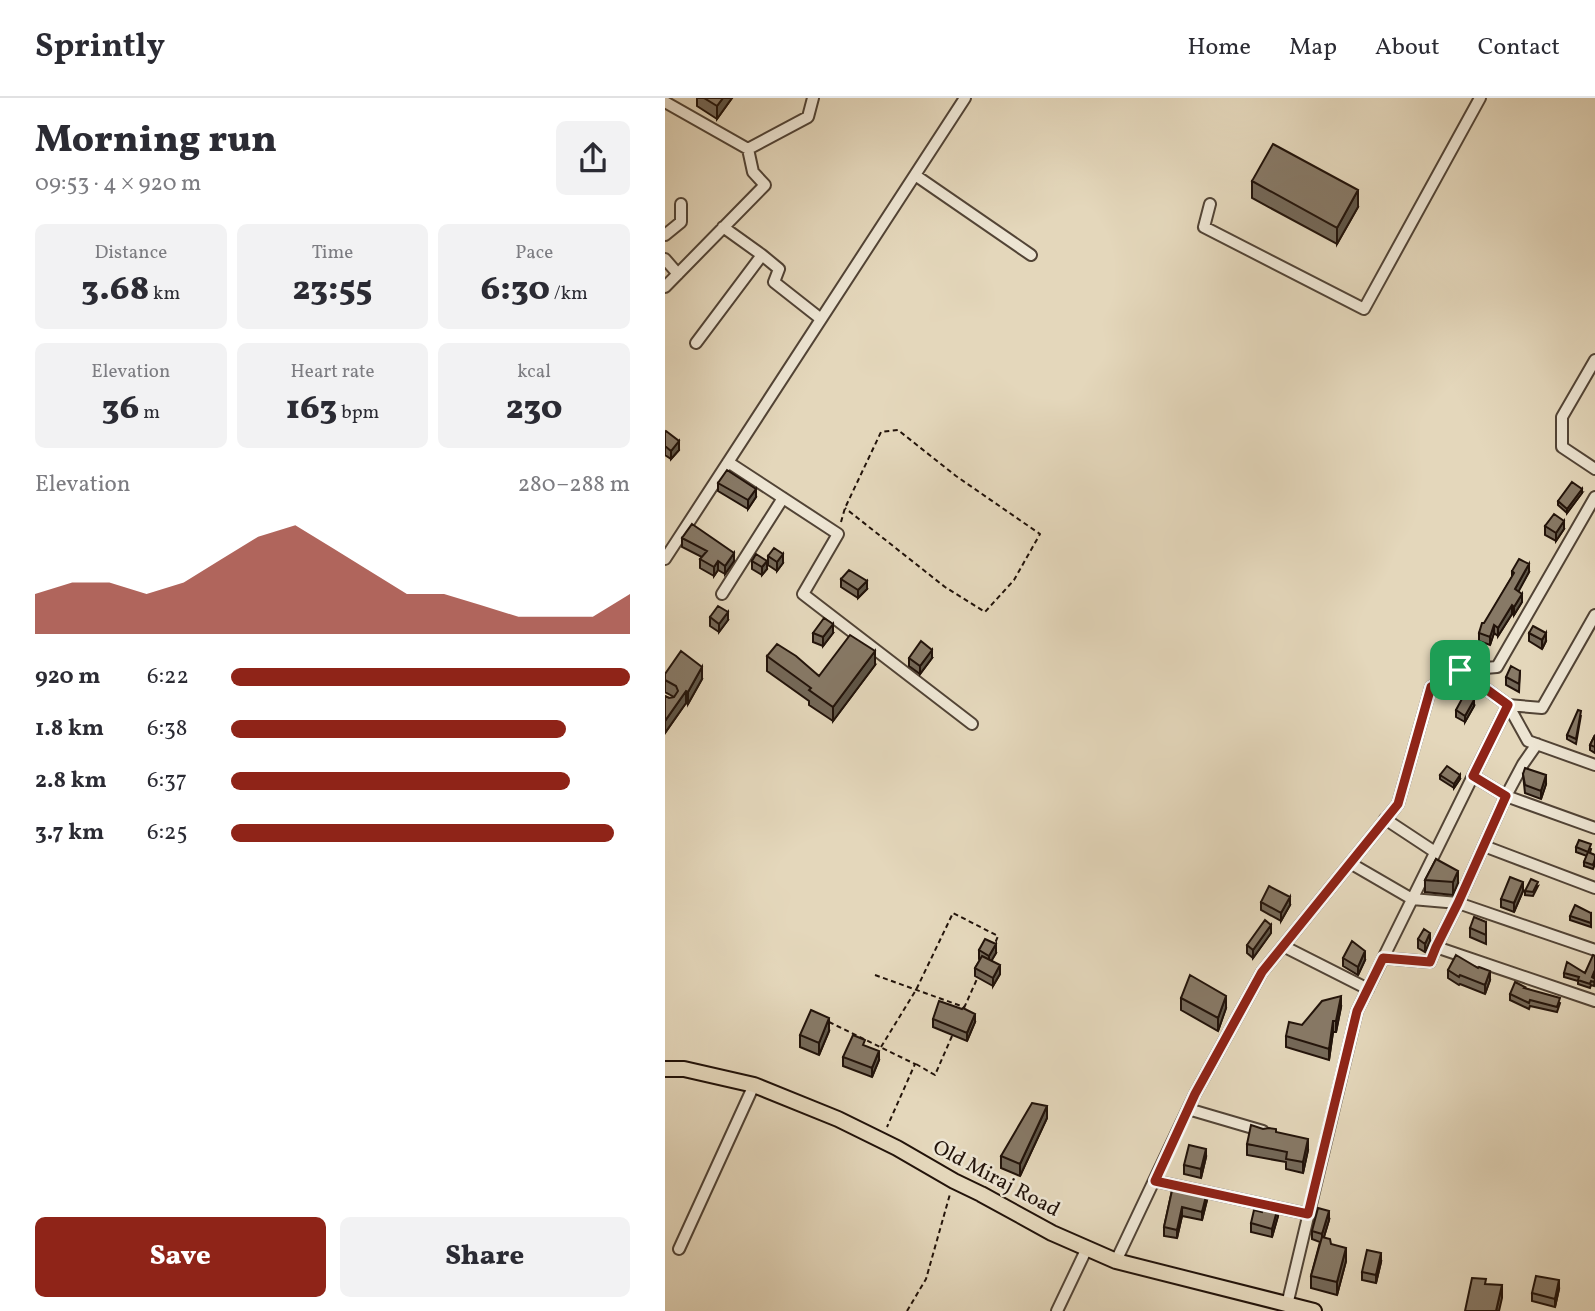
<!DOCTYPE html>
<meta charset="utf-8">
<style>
body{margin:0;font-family:Vollkorn,serif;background:#f2f2f3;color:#2b2b33;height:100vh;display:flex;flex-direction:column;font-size:26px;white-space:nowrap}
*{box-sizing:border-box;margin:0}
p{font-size:23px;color:#7c7c81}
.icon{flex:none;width:38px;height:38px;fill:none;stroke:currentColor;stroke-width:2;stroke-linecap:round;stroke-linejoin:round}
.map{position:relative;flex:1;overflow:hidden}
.details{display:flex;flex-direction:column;background:#fff;width:665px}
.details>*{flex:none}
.pin{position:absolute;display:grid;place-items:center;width:60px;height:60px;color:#fff;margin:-30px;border-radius:14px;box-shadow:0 4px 10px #0006}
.round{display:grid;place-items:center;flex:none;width:74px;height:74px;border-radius:10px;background:#f2f2f3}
.overview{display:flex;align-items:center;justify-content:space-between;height:119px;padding:0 35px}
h1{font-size:38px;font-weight:800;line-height:52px}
.figures{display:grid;grid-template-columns:repeat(3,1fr);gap:10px;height:119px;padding:7px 35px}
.figures div{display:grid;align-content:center;border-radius:10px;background:#f2f2f3;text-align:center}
.figures b{font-size:35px;font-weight:800}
.figures small{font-size:19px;font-weight:400}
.figures p{font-size:19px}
.chart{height:196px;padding:14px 35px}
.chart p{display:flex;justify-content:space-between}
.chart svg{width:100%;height:126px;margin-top:7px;fill:#8f2418;opacity:.7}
.primary-button{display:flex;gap:14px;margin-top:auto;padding:14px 35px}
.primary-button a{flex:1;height:80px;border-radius:10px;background:#8f2418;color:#fff;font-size:28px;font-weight:800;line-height:80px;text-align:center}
.primary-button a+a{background:#f2f2f3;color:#2b2b33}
ul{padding:0 35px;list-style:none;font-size:23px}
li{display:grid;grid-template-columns:112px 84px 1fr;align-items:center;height:52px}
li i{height:18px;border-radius:9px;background:#8f2418}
header{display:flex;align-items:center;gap:42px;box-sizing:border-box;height:98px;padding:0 35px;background:#fff;border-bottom:2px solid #e1e1e2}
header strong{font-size:33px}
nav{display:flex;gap:38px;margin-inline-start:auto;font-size:24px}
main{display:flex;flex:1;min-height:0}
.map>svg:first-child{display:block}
</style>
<header>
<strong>Sprintly</strong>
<nav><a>Home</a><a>Map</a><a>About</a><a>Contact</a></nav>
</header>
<main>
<section class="details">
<div class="overview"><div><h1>Morning run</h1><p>09:53 · 4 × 920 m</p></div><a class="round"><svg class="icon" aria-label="share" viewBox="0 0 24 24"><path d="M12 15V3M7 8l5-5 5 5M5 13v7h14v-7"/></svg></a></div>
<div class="figures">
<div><p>Distance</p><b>3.68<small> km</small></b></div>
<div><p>Time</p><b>23:55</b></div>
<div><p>Pace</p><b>6:30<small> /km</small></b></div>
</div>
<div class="figures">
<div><p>Elevation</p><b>36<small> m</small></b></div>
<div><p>Heart rate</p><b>163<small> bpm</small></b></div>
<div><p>kcal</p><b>230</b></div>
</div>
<div class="chart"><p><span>Elevation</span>280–288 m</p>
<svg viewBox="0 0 160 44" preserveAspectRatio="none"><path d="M0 44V30L10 26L20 26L30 30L40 26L50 18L60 10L70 6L80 14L90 22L100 30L110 30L120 34L130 38L140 38L150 38L160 30V44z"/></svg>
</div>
<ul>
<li><b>920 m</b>6:22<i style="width:100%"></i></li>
<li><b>1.8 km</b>6:38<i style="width:84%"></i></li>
<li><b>2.8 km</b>6:37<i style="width:85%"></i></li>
<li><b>3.7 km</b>6:25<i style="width:96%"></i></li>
</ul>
<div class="primary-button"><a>Save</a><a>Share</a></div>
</section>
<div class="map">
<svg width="930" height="1213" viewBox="0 0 930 1213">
<rect width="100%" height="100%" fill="#e4d7bb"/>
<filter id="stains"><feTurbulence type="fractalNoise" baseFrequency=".00286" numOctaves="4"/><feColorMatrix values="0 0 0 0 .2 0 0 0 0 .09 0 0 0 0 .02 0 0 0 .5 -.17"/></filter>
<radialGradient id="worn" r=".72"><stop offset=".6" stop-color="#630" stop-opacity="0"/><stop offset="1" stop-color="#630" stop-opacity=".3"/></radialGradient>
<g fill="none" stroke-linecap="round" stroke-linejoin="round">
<defs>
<path id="minor" d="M0,4L83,51L143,19L148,0
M250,77L366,157
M545,106L539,129L699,211L815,0
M0,137L16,124V106
M97,157L114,171L109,184L156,221
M0,161L13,176
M0,189L100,87L88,74L83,51
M31,245L97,157L58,129
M930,262L897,319V349L930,371
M63,364L173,436L138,496L307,626
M0,461L300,0
M57,496L118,400
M795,572L843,607L863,643L930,667
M808,678L841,698L858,666L872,646
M720,721L770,754
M819,748L930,790
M685,765L747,801L793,805L930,852
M618,848L703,891
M771,849L793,805L841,698L930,730
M718,860L765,864L771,849L930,903
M523,1011L598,1033
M490,1083L643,1116
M14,1151L89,987
M451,1163L530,996L597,874L733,706L766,589L795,572L832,569L930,399
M622,1207L692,913L843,607L877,610L930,517
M392,1213L422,1150"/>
<path id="major" d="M0,971H19L89,987L173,1021L232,1050L289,1083L316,1096L387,1135L451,1163L649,1213"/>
</defs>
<use href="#minor" stroke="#524436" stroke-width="14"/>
<use href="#major" stroke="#22130a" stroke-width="18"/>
<path stroke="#22130a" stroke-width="2" stroke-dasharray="5 3.5" stroke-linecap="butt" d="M176,424L180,410L216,334L233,332L291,378L375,436L349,482L320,514L280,489L180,410
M210,877L299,909
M299,910L312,881
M164,924L250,966L222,1029
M216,949L251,892L288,815L333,838L329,848
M251,966L270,977L287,938
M242,1213L261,1181L285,1096"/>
<use href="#minor" stroke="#ede5d3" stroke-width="10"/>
<use href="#major" stroke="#e4d7bb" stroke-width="14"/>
</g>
<path fill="#746858" stroke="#22130a" stroke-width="2" d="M32,0H67L52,21L32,8Z
M587,83L693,109L672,146L587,100Z
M0,334L14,352L6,361L0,357Z
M53,385L91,399L83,411L53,393Z
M917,395L902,415L893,407V403Z
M880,428L899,431L891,443L880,437Z
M17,440L69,463L60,476L53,472L49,478L35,470V461L37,459L17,449Z
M103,458L118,465L112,473L103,467Z
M87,463L102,471L97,477L87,471Z
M847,473L864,474L853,493L857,504L849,517L847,516L833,538L829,535L825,547L814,543V535L847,479Z
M176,481L202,491L193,500L176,489Z
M45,519L63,522L54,534L45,528Z
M148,535H168L158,548L148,544Z
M864,535L881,543L877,551L864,543Z
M102,558L154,578L210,567L168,623L144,607V603L102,573Z
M244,560H267L255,576L244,568Z
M855,573L854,594L841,587V579Z
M0,576L37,581L23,606L21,605L0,635V598L4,600L9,599L0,594Z
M809,608L800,624L791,619V612Z
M916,617L911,646L902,641V637Z
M930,637V655L925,652V647Z
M858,676L881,686L876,701L860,695Z
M775,677L795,681L789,690L775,681Z
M911,749L926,751L925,755L930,757V766L928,771L919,768V764L922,758L911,754Z
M771,761L793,785L788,797L760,794V782Z
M873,788L868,798L860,797V793Z
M858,793L849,814L836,809V801Z
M596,804L625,807L616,823L596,812Z
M926,815V829L905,822V818Z
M821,824V846L805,839V830Z
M606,835L588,860L582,855V847Z
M753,841L765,843L760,854L753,850Z
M314,852L331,855L326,863L335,876L328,888L310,878V870L315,862L314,861Z
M930,858V879L929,878L928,880L930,881L929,888L926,887L925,890L913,886V883L899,879V875H920Z
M678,860L700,862L693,877L678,868Z
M783,872L825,882L820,896L795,886L794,887L783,880Z
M860,890L895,905L892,914L865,908L864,911L845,902V896Z
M516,900L561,910L553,933L516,912Z
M676,909L671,934H668L664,962L621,949V938L637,927Z
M268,921L310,924L302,943L268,929Z
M164,933L154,957L135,949V937Z
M178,959L214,962L207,979L178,968Z
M382,1020L355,1078L336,1070V1058Z
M582,1046L643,1052L638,1075L621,1071V1064L582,1057Z
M541,1059L536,1080L519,1076V1067Z
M508,1088L542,1102L537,1122L517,1118L512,1140L499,1138V1129Z
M613,1118L607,1139L586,1134V1125Z
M664,1122L659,1139L681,1163L672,1197L646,1190V1178L655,1144L647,1141V1133Z
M716,1164L711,1185L697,1182V1174Z
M894,1191L890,1209L867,1203V1195Z"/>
<path fill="#5e5547" stroke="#22130a" stroke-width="2" d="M58,0H67L52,21V8Z
M693,92V109L672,146V130Z
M14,343V352L6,361V353Z
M91,391V399L83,411V402Z
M917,391V395L902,415V411Z
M899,423V431L891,443V435Z
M69,455V463L60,476V468Z
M118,456V465L112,473V464Z
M53,463V472L49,478V469Z
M102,463V471L97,477V469Z
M864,466V474L850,500V491Z
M202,483V491L193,500V492Z
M857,496V504L849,517V509Z
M847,507V516L833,538V530Z
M63,514V522L54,534V526Z
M168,526V535L158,548V539Z
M829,527V535L825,547V539Z
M881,535V543L877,551V542Z
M267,552V560L255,576V568Z
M210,553V567L168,623V609Z
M37,569V581L23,606V594Z
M21,593V605L0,635V623Z
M809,602V608L800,624V618Z
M795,677V681L789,690V686Z
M881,677V686L876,701V693Z
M793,773V785L788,797V784Z
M858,784V793L849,814V805Z
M625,799V807L616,823V815Z
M606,827V835L588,860V852Z
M765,835V843L760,854V846Z
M331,846V855L324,867V858Z
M700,853V862L693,877V869Z
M335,867V876L328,888V880Z
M825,873V882L820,896V887Z
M561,898V910L553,933V920Z
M676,898V909L671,934V923Z
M310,916V924L302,943V935Z
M164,920V933L154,957V945Z
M668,923V934L664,962V951Z
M214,953V962L207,979V970Z
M382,1008V1020L355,1078V1066Z
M643,1041V1052L638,1075V1064Z
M541,1051V1059L536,1080V1071Z
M542,1094V1102L537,1122V1114Z
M517,1109V1118L512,1140V1132Z
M613,1109V1118L607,1139V1131Z
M664,1113V1122L657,1145V1136Z
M681,1150V1163L672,1197V1184Z
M716,1155V1164L711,1185V1177Z
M894,1182V1191L890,1209V1201Z
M837,1187V1200L834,1213H831Z"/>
<path fill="#877966" stroke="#22130a" stroke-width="2" d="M39,0H58L52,8Z
M608,46L693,92L672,130L587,83Z
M1,333L14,343L6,353L0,348V334Z
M62,372L91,391L83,402L53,385Z
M907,384L917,391L902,411L893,403Z
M889,416L899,423L891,435L880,428Z
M27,426L69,455L60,468L53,463L49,469L35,461L42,453L17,440Z
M109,450L118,456L112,464L103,458Z
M91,456L102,463L97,469L87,463Z
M854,461L864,466L850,491L857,496L849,509L847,507L833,530L829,527L825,539L814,535L817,525H819L849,475L847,473Z
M184,472L202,483L193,492L176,481Z
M53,508L63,514L54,526L45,519Z
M159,520L168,526L158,539L148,535Z
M868,528L881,535L877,542L864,535Z
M185,537L210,553L168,609L144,592L146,590L102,558L112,546L131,558L154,578Z
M256,543L267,552L255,568L244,560Z
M16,553L37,569L23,594L21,593L0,623V598L4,600L9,599L13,593L11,588L0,582V576Z
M846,568L855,573L854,586L841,579Z
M799,597L809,602L800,618L791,612Z
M913,612L916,613L911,641L902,637Z
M930,637V649L925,647Z
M782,668L795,677L789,686L775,677Z
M860,670L881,677L876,693L860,687L858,676Z
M914,742L926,746L923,754L911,749Z
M923,754L930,757V761L928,767L919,764Z
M771,761L793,773L788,784L760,782Z
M845,779L858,784L849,805L836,801Z
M866,781L873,784L868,794L860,793Z
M604,788L625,799L616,815L596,804Z
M910,807L926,815V825L905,818Z
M809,819L821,824V837L805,830Z
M600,822L606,827L588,852L582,847Z
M759,831L765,835L760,846L753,841Z
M320,841L331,846L324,858L314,852Z
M687,843L700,853L693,869L678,860Z
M791,857L813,870L814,869L825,873L820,887L795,877L794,879L783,872Z
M928,857L930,858V875L929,874L927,879L930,881L929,884L926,883L925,886L913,882L914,879L899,875L902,864L920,875Z
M317,858L335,867L328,880L310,870Z
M525,877L561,898L553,920L516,900Z
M850,884L860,889L859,890L895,900L892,909L865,902L864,905L845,896Z
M676,898L671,923H668L664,951L621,938L624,924L637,927L657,903Z
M274,903L297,911L298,910L310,916L302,935L268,921Z
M146,912L164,920L154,945L135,937Z
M188,937L200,942L198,947L214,953L207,970L178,959Z
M367,1005L382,1008L355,1066L336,1058Z
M586,1027L598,1031L604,1030L611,1031V1034L643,1041L638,1064L621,1061L622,1054L582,1046Z
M524,1047L541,1051L536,1071L519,1067Z
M508,1088L542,1094L537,1114L517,1109L512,1132L499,1129Z
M599,1106L613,1109L607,1131L586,1125L589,1112L597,1114Z
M653,1110L664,1113L657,1136L647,1133Z
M657,1139L665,1141L666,1146L681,1150L672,1184L646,1178Z
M702,1152L716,1155L711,1177L697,1174Z
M871,1178L894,1182L890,1201L867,1195Z
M807,1180L821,1181L820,1186L837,1187L831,1213H800Z"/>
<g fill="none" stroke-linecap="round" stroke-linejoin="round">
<defs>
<path id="route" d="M795,572L843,607L808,678L841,698L793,805L771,849L765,864L718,860L692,913L643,1116L490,1083L530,996L597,874L733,706L766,589Z"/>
</defs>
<use href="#route" stroke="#fff" stroke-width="14"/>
<use href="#route" stroke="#8f2418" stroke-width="9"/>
</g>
<g text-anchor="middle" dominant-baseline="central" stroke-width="5" stroke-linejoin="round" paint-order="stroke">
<g font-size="21" fill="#22130a" stroke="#ede5d3">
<text transform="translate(331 1081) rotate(28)">Old Miraj Road</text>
</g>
</g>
<rect width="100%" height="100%" filter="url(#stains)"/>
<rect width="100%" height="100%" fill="url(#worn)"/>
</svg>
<div class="pin" style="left:795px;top:572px;background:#1e9e55"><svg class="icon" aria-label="arrive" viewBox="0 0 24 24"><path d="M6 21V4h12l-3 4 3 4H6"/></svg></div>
</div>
</main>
